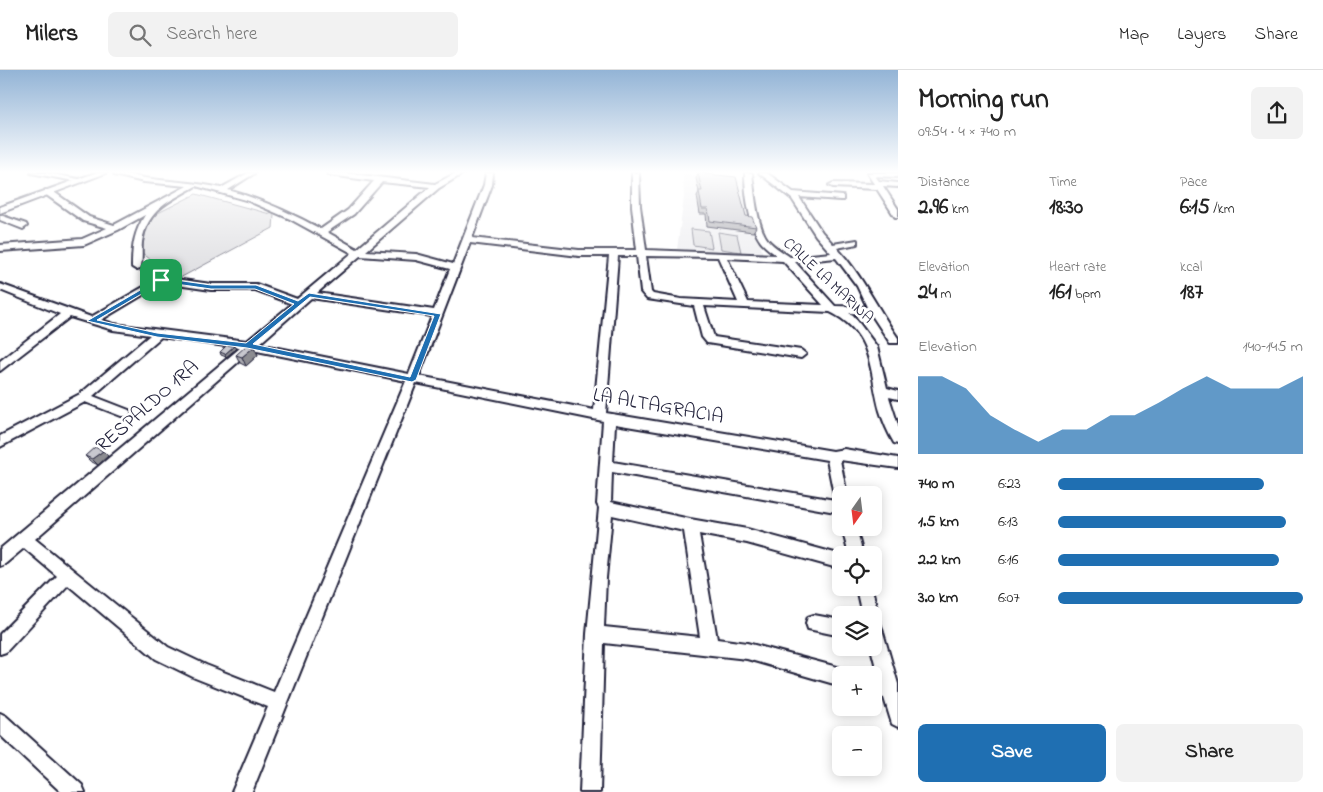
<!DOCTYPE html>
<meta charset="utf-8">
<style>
body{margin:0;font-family:"Indie Flower",sans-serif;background:#f2f2f2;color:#222;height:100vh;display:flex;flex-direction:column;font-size:19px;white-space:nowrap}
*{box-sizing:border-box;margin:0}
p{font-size:16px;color:#767676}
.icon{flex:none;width:28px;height:28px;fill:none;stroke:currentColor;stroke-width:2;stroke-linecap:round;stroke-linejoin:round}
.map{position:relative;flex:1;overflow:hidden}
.drawer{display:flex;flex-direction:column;background:#fff;width:425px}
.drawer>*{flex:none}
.needle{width:32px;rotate:194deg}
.buttons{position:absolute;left:832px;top:416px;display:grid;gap:10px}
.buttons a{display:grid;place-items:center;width:50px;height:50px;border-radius:8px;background:#fff;box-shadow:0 2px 12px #0003;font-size:25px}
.pin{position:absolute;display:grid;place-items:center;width:42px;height:42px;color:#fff;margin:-21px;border-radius:10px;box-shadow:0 2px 8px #0006}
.round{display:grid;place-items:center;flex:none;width:52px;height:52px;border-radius:8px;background:#f2f2f2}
.head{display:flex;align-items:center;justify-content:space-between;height:85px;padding:0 20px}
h1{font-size:28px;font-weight:800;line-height:38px}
.stats{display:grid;grid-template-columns:repeat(3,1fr);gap:8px;height:85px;padding:5px 20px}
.stats div{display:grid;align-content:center}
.stats b{font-size:21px;font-weight:800}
.stats small{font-size:14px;font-weight:400}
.stats p{font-size:14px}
.chart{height:140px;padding:10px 20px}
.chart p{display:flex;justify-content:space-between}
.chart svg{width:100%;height:90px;margin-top:5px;fill:#1f6fb2;opacity:.7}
.action{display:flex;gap:10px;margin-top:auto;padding:10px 20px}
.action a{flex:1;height:58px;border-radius:8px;background:#1f6fb2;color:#fff;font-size:20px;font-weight:800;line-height:58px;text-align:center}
.action a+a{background:#f2f2f2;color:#222}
ul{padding:0 20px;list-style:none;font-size:16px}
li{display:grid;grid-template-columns:80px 60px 1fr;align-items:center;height:38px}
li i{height:12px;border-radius:6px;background:#1f6fb2}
header{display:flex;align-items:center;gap:30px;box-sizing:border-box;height:70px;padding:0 25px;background:#fff;border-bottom:1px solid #e0e0e0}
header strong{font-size:24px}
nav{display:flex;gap:28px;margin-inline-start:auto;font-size:18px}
.search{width:350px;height:45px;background:#f2f2f2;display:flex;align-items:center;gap:12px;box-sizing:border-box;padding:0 18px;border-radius:8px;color:#767676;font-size:19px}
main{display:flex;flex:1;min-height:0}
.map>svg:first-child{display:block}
</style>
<header>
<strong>Milers</strong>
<div class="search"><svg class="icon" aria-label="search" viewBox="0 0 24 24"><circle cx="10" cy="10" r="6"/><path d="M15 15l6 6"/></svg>Search here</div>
<nav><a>Map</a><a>Layers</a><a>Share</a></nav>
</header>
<main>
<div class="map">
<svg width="898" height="722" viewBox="0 0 898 722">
<rect width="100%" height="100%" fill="#fff"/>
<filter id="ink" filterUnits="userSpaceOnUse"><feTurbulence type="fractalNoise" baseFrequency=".02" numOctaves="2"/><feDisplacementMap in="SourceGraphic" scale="10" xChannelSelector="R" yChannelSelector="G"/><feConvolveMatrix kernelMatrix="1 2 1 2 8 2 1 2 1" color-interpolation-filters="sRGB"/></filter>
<g filter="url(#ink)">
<path fill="#eeeef1" d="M683,104L742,110L763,184L677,180L684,127Z"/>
<path fill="#dfdfe2" stroke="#80808e" d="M196,124L274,145L273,158L176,210L141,182V163L156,144Z
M691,159L709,161L712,178L693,175Z
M718,162L737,165L741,182L721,179Z"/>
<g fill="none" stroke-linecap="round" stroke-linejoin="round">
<defs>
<path id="minor" d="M31,103H46L84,110L80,112Z
M114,103C125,103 134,106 145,108C171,112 195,112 221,118L248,103H255L228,120C261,129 291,143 321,159L348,140L374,111L330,105L327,103H344L435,114L456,103H464L439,118L366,181L416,184L453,194L484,115L486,103H493L492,115L472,168L579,180H637L632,136V103H639L640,136L646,180L776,185C771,181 765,177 761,172C749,156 745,122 745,103H752C754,119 757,158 768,170C774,177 783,182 790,187L831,183L816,166L792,129L759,103H767L793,122L843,126V130H840L799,127L822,162L833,174L857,170V174L837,178C862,205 877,238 898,268V273H890L871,244L849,243L853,245L877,277L887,318L898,321V329L889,327L898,355V374L894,373C888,363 883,351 880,341C869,301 874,263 830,242L704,236L714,267L801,280L806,284L801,288L707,273L702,267L694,236L647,229L641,222L637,186H618L606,343L833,381L844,379L898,388V398L840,390L847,425H841V443L612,402L611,432L690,449L747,459L842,485L841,499L747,473L699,464L717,569L747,573L841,598L847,601L849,605H841V616L747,589L604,573L600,722H580L587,564L599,438L597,434L603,351L416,313L252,722H232L268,637L195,608L156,589L68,515L6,582L0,584V564L57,506L24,478L5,494L0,496V479L240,278L161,267L93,326L129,340L131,343L129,346H121L85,332L0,377V366L80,324L150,265L113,260L70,247L0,301V291L60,244L0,220V214L91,247L161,207L211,214H256L297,229L352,183L290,149L246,130L196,116C170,131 147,139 142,172C141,181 143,191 140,199L137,200L132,197C132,177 134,162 145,145L118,160L84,175L0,181V175L82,169L107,158L83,151L45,124V120H51L89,147L114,155L187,116L144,112L114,105ZM382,112L430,117L357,179L327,162L354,144ZM470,173L579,186H609L594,340L419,306ZM360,186L416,190L450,199L434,240L317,223ZM646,186L718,187L738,232L681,229L653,224L651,222ZM727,188L783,191L823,235L748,232ZM836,188L857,216L867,237L835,236L795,192ZM163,213L211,220H255L292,234L247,271L114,254L101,250ZM311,228L432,246L409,304L259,274ZM252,280L406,311L274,622L206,595L168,577L35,469ZM615,354L827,390L835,430L613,392ZM612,445L684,461L700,567L604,557L606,508Z
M867,103H898V107L875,106L879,111L898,113V117L883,116L898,139V147H895L877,119L833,117L829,115L833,113L874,114Z
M0,145L26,154L27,156L23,159L0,150Z
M842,458H856L863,485H849Z
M856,518H872L878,545L875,551L880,553L882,559L898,614V657L892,654L884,628L874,625V607L879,609L871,578H874V545H862Z
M814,545L841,550V566L808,559L806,553L808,547Z
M0,643L6,646L82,715L85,722H61L0,665Z"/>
<path id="tertiary" d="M95,103H106L0,143V137Z"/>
</defs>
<use href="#minor" stroke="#22223b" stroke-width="4"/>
<use href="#tertiary" stroke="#22223b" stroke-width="4"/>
<use href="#minor" fill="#fff" fill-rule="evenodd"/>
<use href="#tertiary" fill="#fff" fill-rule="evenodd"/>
</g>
<path fill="#acacb2" stroke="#22223b" d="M698,103L756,157L753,162L707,156L706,144H700L697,126L699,122L696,108Z
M234,276L236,279L226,287L221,285L220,282Z
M254,277L258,285L246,296L240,293L236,285Z
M85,386H108L98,395L90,391Z"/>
<path fill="#8c8c91" stroke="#22223b" d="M234,276L236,279L226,287L225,284Z
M254,277L258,285L246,296L242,287Z
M103,381L108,386L98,395L92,389Z"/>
<path fill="#c8c8cf" stroke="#22223b" d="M698,103L736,107L746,146L752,147L756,157L710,151L708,139H702L699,121H702Z
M227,275L234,276L225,284L220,282Z
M247,275L254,277L242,287L236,285Z
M95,377L103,381L92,389L85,386Z"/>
</g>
<linearGradient id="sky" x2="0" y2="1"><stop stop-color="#93b4d6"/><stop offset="0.5" stop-color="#fff"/><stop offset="1" stop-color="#fff" stop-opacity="0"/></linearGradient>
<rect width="898" height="204" fill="url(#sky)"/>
<path fill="#1f6fb2" stroke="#fff" fill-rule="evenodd" d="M161,208L211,215H256L298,231L309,223L441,244L416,310L412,312L247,278L157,267L87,251ZM162,212L211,219H255L294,234L246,273L157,263L97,250ZM310,227L434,246L410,307L253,274Z"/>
<g text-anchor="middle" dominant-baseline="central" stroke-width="5" stroke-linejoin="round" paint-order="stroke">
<g font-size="16" fill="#22223b" stroke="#fff">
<text transform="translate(828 211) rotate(43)">CALLE LA MARINA</text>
</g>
<g font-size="20" fill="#22223b" stroke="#fff">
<text transform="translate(148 337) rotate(-41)">RESPALDO 1RA</text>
<text transform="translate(658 337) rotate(10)">LA ALTAGRACIA</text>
</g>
</g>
</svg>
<div class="buttons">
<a><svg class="needle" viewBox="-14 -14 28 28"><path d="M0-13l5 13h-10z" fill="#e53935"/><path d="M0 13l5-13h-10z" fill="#767676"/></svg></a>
<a><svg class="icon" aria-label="locate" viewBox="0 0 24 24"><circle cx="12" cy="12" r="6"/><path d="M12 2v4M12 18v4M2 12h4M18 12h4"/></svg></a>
<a><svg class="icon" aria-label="layers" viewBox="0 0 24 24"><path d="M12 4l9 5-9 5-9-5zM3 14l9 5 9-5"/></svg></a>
<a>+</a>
<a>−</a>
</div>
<div class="pin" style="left:161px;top:210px;background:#1e9e55"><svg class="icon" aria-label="arrive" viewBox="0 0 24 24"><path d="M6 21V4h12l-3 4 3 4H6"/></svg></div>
</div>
<section class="drawer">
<div class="head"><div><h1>Morning run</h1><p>09:54 · 4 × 740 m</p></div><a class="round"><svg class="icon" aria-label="share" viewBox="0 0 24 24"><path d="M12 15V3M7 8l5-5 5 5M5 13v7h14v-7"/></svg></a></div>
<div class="stats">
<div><p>Distance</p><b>2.96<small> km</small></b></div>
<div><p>Time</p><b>18:30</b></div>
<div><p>Pace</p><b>6:15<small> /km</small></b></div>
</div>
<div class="stats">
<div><p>Elevation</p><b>24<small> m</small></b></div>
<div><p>Heart rate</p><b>161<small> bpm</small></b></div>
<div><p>kcal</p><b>187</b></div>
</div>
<div class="chart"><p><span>Elevation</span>140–145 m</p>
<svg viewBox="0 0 160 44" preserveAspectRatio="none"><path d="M0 44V6L10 6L20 12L30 25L40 32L50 38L60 32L70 32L80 25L90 25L100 19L110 12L120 6L130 12L140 12L150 12L160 6V44z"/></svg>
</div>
<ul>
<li><b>740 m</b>6:23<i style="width:84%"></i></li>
<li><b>1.5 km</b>6:13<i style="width:93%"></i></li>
<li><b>2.2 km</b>6:16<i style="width:90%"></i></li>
<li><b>3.0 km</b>6:07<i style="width:100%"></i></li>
</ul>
<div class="action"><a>Save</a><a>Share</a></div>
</section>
</main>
